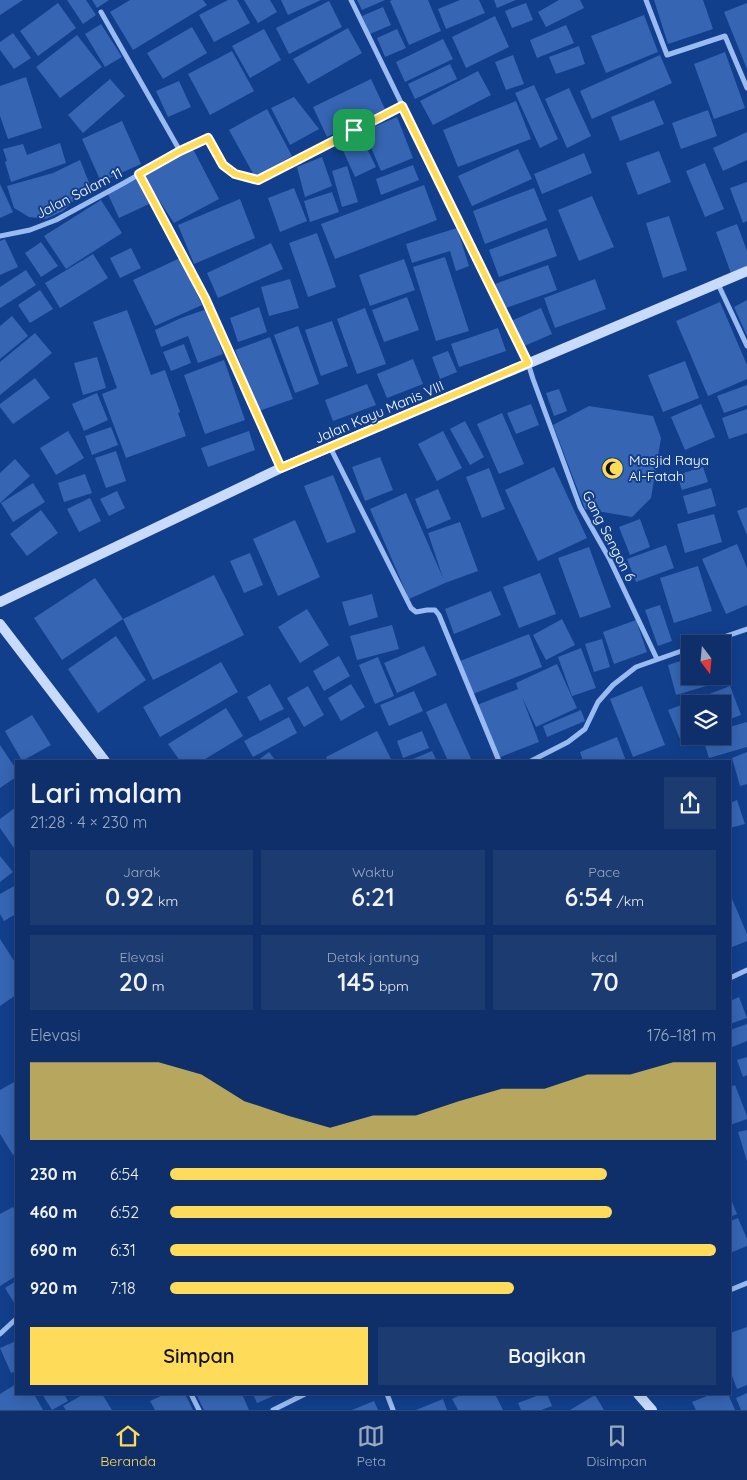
<!DOCTYPE html>
<html lang="id">
<meta charset="utf-8">
<style>
body{margin:0;font-family:Quicksand,sans-serif;background:#1c3b71;color:#f1f3f6;height:100vh;display:flex;flex-direction:column;font-size:19px;white-space:nowrap}
*{box-sizing:border-box;margin:0}
p{font-size:16px;color:#9ba9c0}
.icon{flex:none;width:28px;height:28px;fill:none;stroke:currentColor;stroke-width:2;stroke-linecap:round;stroke-linejoin:round}
.map{position:relative;flex:1;overflow:hidden}
.drawer{position:absolute;left:15px;top:760px;width:716px;height:635px;display:flex;flex-direction:column;background:#0e2f69;border-radius:0px;box-shadow:0 2px 12px #0003,0 0 0 1px #2e4a7d}
.drawer>*{flex:none}
.needle{width:32px;rotate:164deg}
.tools{position:absolute;left:681px;top:635px;display:grid;gap:10px}
.tools a{display:grid;place-items:center;width:50px;height:50px;border-radius:0px;background:#0e2f69;box-shadow:0 2px 12px #0003,0 0 0 1px #2e4a7d;font-size:25px}
.pin{position:absolute;display:grid;place-items:center;width:42px;height:42px;color:#fff;margin:-21px;border-radius:10px;box-shadow:0 2px 8px #0006}
.round{display:grid;place-items:center;flex:none;width:52px;height:52px;border-radius:0px;background:#1c3b71}
.head{display:flex;align-items:center;justify-content:space-between;height:85px;padding:0 15px}
h1{font-size:28px;font-weight:600;line-height:38px}
.figures{display:grid;grid-template-columns:repeat(3,1fr);gap:8px;height:85px;padding:5px 15px}
.figures div{display:grid;align-content:center;border-radius:0px;background:#1c3b71;text-align:center}
.figures b{font-size:25px;font-weight:600}
.figures small{font-size:14px;font-weight:400}
.figures p{font-size:14px}
.chart{height:140px;padding:10px 15px}
.chart p{display:flex;justify-content:space-between}
.chart svg{width:100%;height:90px;margin-top:5px;fill:#ffdb5a;opacity:.7}
.primary-button{display:flex;gap:10px;margin-top:auto;padding:10px 15px}
.primary-button a{flex:1;height:58px;border-radius:0px;background:#ffdb5a;color:#111;font-size:20px;font-weight:600;line-height:58px;text-align:center}
.primary-button a+a{background:#1c3b71;color:#f1f3f6}
ul{padding:0 15px;list-style:none;font-size:16px}
li{display:grid;grid-template-columns:80px 60px 1fr;align-items:center;height:38px}
li i{height:12px;border-radius:6px;background:#ffdb5a}
.dock{display:flex;justify-content:space-around;align-items:center;height:70px;border-top:1px solid #2e4a7d;background:#0e2f69;font-size:14px;color:#9ba9c0}
.dock a{display:grid;justify-items:center;gap:2px}
.dock .selected{color:#ffdb5a}
.map>svg:first-child{display:block}
</style>
<div class="map">
<svg width="747" height="1410" viewBox="0 0 747 1410">
<rect width="100%" height="100%" fill="#123f8c"/>
<path fill="#3665b3" d="M0,0H23L0,15Z
M67,0H86L96,15L83,24Z
M92,0H109L97,8Z
M130,0H203L207,5L133,50L110,12Z
M228,0H237L250,23L214,42L199,15Z
M244,0H270L277,12L258,23Z
M281,0H321L288,15Z
M357,0H385L362,10Z
M392,0H428L441,31L409,45L390,1Z
M460,0H479L485,13L446,29L438,9Z
M494,0H516L497,8Z
M559,0H580L584,8L546,27L538,12Z
M654,0H703L713,29L668,44Z
M329,1L342,27L289,54L276,28Z
M58,3L76,28L38,56L20,31Z
M526,3L533,20L512,28L505,11Z
M747,3V69L724,12Z
M383,7L391,25L370,34L362,16Z
M644,15L658,52L606,73L591,36Z
M495,16L509,47L466,68L452,37Z
M101,24L122,57L105,67L85,34Z
M566,25L574,43L537,58L530,40Z
M192,27L207,53L163,79L147,53Z
M348,28L362,53L308,84L293,59Z
M264,29L281,60L250,78L232,46Z
M397,29L406,48L385,57L377,38Z
M13,33L31,58L14,69L0,50V42Z
M77,35L102,67L60,98L36,67Z
M443,39L453,59L405,82L396,62Z
M579,46L585,64L556,74L549,57Z
M232,51L254,91L210,115L188,74Z
M725,52L745,108L714,119L694,64Z
M513,55L524,84L506,90L495,62Z
M660,55L672,83L592,119L580,91Z
M450,64L457,79L415,99L408,84Z
M478,71L491,95L433,125L420,101Z
M26,77L42,128L8,139L0,116V86Z
M110,79L125,96L83,133L68,115Z
M371,79L385,109L327,137L313,107Z
M179,81L191,107L168,117L156,91Z
M534,85L558,139L540,148L515,93Z
M569,88L591,136L567,148L545,99Z
M294,97L319,129L290,145L271,108Z
M654,100L664,124L620,141L611,117Z
M516,101L531,139L458,167L443,130Z
M267,109L292,156L255,177L229,130Z
M708,110L717,136L681,149L672,123Z
M397,117L413,158L381,171L364,131Z
M122,121L141,164L101,182L82,139Z
M747,132V160L723,171L713,148Z
M360,134L376,167L355,177L340,144Z
M60,143L66,163L11,182L5,162L7,161L3,149L23,144L27,155Z
M193,149L219,199L174,223L143,176Z
M518,149L532,179L472,206L458,176Z
M659,151L671,182L638,195L626,163Z
M584,153L592,173L542,194L534,174Z
M322,157L332,186L305,197L297,167Z
M80,160L90,185L63,211L46,219L29,217L14,208L7,186L53,173Z
M705,163L724,209L705,217L686,171Z
M413,165L419,180L381,195L376,179Z
M347,166L358,202L342,207L332,171Z
M137,179L149,204L119,218L107,192Z
M747,182V221L743,223L730,188Z
M0,184L13,212L0,218Z
M424,185L437,220L335,259L321,224Z
M294,188L307,221L280,232L268,198Z
M534,188L547,220L485,244L473,211Z
M332,192L339,212L310,222L304,201Z
M592,196L614,247L579,261L558,210Z
M240,199L255,238L194,264L178,225Z
M101,200L122,233L66,269L44,236Z
M669,216L687,270L663,278L646,223Z
M737,224L747,251V270L732,276L716,232Z
M457,228L469,266L456,271L450,251L412,263L406,244Z
M547,228L557,256L499,277L489,250Z
M317,233L336,287L308,297L289,243Z
M5,239L18,267L0,275V241Z
M41,242L58,266L41,277L25,253Z
M271,243L283,269L218,298L207,273Z
M131,248L141,268L120,278L110,258Z
M93,254L108,278L60,308L45,283Z
M445,257L469,331L436,341L413,267Z
M180,258L202,305L155,326L133,280Z
M404,259L415,290L370,306L359,275Z
M548,265L557,290L503,309L495,284Z
M26,270L36,285L0,308V287Z
M290,279L299,308L269,316L261,287Z
M595,279L606,309L555,328L544,298Z
M40,290L53,309L30,323L18,305Z
M407,297L419,330L384,342L372,310Z
M747,300V336L734,307Z
M720,302L747,365V379L708,396L676,321Z
M259,307L267,332L238,342L230,318Z
M365,308L386,364L357,374L337,319Z
M541,308L552,334L522,347L511,321Z
M207,309L223,354L198,363L188,336L161,347L155,330L181,318Z
M127,310L151,375L165,370L180,412L178,413L186,436L126,458L102,394L117,388L93,322Z
M12,316L28,336L0,359V326Z
M332,321L348,366L321,376L305,330Z
M298,326L319,384L295,393L274,335Z
M498,328L506,351L459,367L451,344Z
M35,333L52,353L0,395V362Z
M270,337L293,399L259,411L235,350Z
M184,344L191,363L171,371L163,352Z
M448,351L457,372L440,379L432,357Z
M97,357L106,388L83,395L74,363Z
M413,359L423,384L387,398L377,374Z
M224,360L245,420L205,434L184,375Z
M685,361L699,398L663,412L648,375Z
M35,378L50,398L13,424L0,407V404Z
M367,384L376,405L333,421L325,400Z
M747,385V405L724,413L717,396Z
M559,389L567,411L554,416L546,393Z
M97,393L108,420L84,431L72,404Z
M531,404L539,425L516,434L507,413Z
M701,404L715,437L685,450L671,417Z
M589,406L653,416L661,438L651,498L632,517L585,509L553,425Z
M747,409V433L729,439L722,418Z
M502,413L524,464L499,474L477,424Z
M465,421L484,457L470,465L450,429Z
M111,427L118,445L92,455L85,436Z
M68,431L84,458L56,475L40,448Z
M249,431L255,450L208,467L201,448Z
M443,431L462,468L437,481L418,444Z
M116,451L126,481L106,488L95,458Z
M380,457L393,490L365,501L352,467Z
M15,459L30,476L0,503V473Z
M554,467L587,538L538,561L505,490Z
M703,467L708,482L682,490L677,475Z
M489,468L505,509L482,518L466,477Z
M85,474L92,493L64,502L58,483Z
M333,475L356,532L327,543L304,486Z
M33,483L45,502L13,522L1,503Z
M711,488L716,506L688,514L683,496Z
M438,489L451,519L427,529L415,499Z
M117,491L125,508L109,516L100,499Z
M406,493L443,578L428,533L460,522L478,571L445,583L409,599L370,509Z
M90,498L101,521L79,532L67,509Z
M747,507V535L737,511Z
M41,510L58,533L27,556L10,534Z
M714,514L722,542L685,553L677,524Z
M640,519L650,547L630,555L619,527Z
M295,520L320,577L278,596L253,539Z
M737,544L747,568V605L726,614L702,559Z
M666,545L674,568L636,582L627,559Z
M589,547L611,607L580,618L558,558Z
M250,553L263,585L244,593L230,561Z
M698,566L712,611L674,623L660,578Z
M540,573L556,614L519,628L503,587Z
M214,575L244,635L153,680L123,619L62,660L34,618L95,578L123,619Z
M491,591L501,615L454,634L445,609Z
M372,594L378,617L349,626L342,602Z
M660,605L672,641L658,646L645,610Z
M307,609L329,645L300,663L278,627Z
M562,619L575,645L546,660L533,635Z
M636,620L647,652L614,664L603,632Z
M392,625L399,649L357,660L350,636Z
M529,634L542,667L473,694L460,661Z
M116,636L146,680L98,713L68,669Z
M602,639L610,667L594,672L585,644Z
M424,646L437,675L397,693L384,663Z
M581,648L596,688L572,696L558,657Z
M723,655L730,679L676,695L668,665L690,658V676H722Z
M339,656L350,676L324,691L313,671Z
M378,657L394,696L375,704L359,665Z
M221,662L238,692L160,737L143,707Z
M557,664L577,708L536,727L522,697L539,742L498,758L477,705L518,689L516,683Z
M270,684L284,709L260,721L247,697Z
M351,684L365,707L341,721L328,698Z
M308,686L324,715L304,727L287,698Z
M642,686L665,745L633,757L610,699Z
M730,686L741,715L722,722V704H690V735L680,739L668,710Z
M414,691L423,711L389,726L380,705Z
M446,703L472,761H448L426,712Z
M226,708L243,736L202,761H180L168,744Z
M581,710L585,721L547,737L543,726Z
M32,715L51,745L22,761L5,731Z
M289,717L297,733L253,757L244,741Z
M747,722V747L709,758L702,736H722V729Z
M377,731L392,761H328L326,757Z
M422,731L429,748L403,758L397,741Z
M617,737L626,761H583L580,752Z
M0,745L16,769V777L0,788Z
M432,751L437,761H408Z
M269,752L276,761H257Z
M747,752V784L740,786L732,758Z
M737,800L745,824L730,828V803Z
M16,807V851L0,828V819Z
M0,856L13,872L0,882Z
M16,885V914L4,921L0,914V894Z
M730,894L747,934V941L730,948Z
M0,939L16,964V995L0,1006Z
M739,997L747,1018L730,1024V1001Z
M747,1024V1041L730,1048V1030Z
M747,1057V1075L743,1077L737,1060Z
M16,1081V1153L13,1155L0,1134V1090Z
M735,1085L747,1116V1119L730,1125V1087Z
M747,1130V1161L738,1132Z
M730,1197L737,1214L730,1217Z
M13,1207L16,1213V1276L0,1286V1214Z
M738,1218L747,1239V1246L730,1253V1221Z
M16,1281V1306L5,1288Z
M747,1327V1385L737,1389L730,1371V1333Z
M16,1341V1371L11,1373L0,1348Z
M16,1384V1394H34L43,1410H0V1394Z
M747,1393V1410H741L736,1398Z
M42,1394H64L68,1401L52,1410Z
M84,1394H102L112,1410H66L63,1406Z
M165,1394H185L193,1410H155L150,1401Z
M196,1394H242L249,1410H204Z
M253,1394H278L257,1403Z
M462,1394H495L503,1410H458L452,1399Z
M542,1394H547L552,1406L541,1410H521L518,1403Z
M712,1394H728L735,1410H696L692,1402Z
M595,1395L604,1410H570Z
M443,1399L447,1410H416Z
M374,1401L378,1410H352Z"/>
<g fill="none" stroke-linecap="round" stroke-linejoin="round">
<path stroke="#9abbf1" stroke-width="5" d="M351,0L528,363L533,379L580,507L609,558L657,659
M646,0L667,55L725,36L747,88
M101,12L180,151
M139,174L205,298L281,468
M0,236L30,230L56,220L124,183L180,151L208,138L223,165L235,174L258,180L402,105
M718,284L747,346
M330,447L411,608L416,612L427,610H435L439,615L499,761
M703,644L747,629
M531,761L568,742L585,729L598,702L613,685L636,667L690,648
M730,978L747,970
M730,1290L747,1283
M0,1334L16,1319
M191,1394L199,1410
M387,1394L393,1410
M273,1410L305,1394"/>
<path stroke="#c8dbfc" stroke-width="10" d="M0,602L281,468L747,271
M0,624L105,761
M638,1394L652,1410"/>
</g>
<g fill="none" stroke-linecap="round" stroke-linejoin="round">
<defs>
<path id="route" d="M402,106L528,363L281,468L205,298L139,174L180,151L208,138L223,165L235,174L258,180Z"/>
</defs>
<use href="#route" stroke="#fff" stroke-width="10"/>
<use href="#route" stroke="#ffdb5a" stroke-width="6"/>
</g>
<defs>
<symbol id="mosque-disc" viewBox="-11 -11 22 22"><circle r="9.5" fill="#ffdb5a" stroke="#123f8c"/><path d="M3.5-4.9A6 6 0 1 0 3.5 4.9A5 5 0 1 1 3.5-4.9Z" fill="#111"/></symbol>
</defs>
<g fill-rule="evenodd">
<use href="#mosque-disc" x="600" y="456" width="25" height="25"/>
</g>
<g text-anchor="middle" dominant-baseline="central" stroke-width="4" stroke-linejoin="round" paint-order="stroke">
<g font-size="14" fill="#fff" stroke="#123f8c">
<text transform="translate(79 193) rotate(-27)">Jalan Salam 11</text>
<text transform="translate(379 412) rotate(-23)">Jalan Kayu Manis VIII</text>
<text transform="translate(609 536) rotate(63)">Gang Sengon 6</text>
</g>
<g font-size="14" fill="#fff" stroke="#123f8c" text-anchor="start">
<text x="629" y="460">Masjid Raya<tspan x="629" dy="16">Al-Fatah</tspan></text>
</g>
</g>
</svg>
<div class="tools">
<a><svg class="needle" viewBox="-14 -14 28 28"><path d="M0-13l5 13h-10z" fill="#e53935"/><path d="M0 13l5-13h-10z" fill="#9ba9c0"/></svg></a>
<a><svg class="icon" aria-label="layers" viewBox="0 0 24 24"><path d="M12 4l9 5-9 5-9-5zM3 14l9 5 9-5"/></svg></a>
</div>
<div class="pin" style="left:354px;top:130px;background:#1e9e55"><svg class="icon" aria-label="arrive" viewBox="0 0 24 24"><path d="M6 21V4h12l-3 4 3 4H6"/></svg></div>
<section class="drawer">
<div class="head"><div><h1>Lari malam</h1><p>21:28 · 4 × 230 m</p></div><a class="round"><svg class="icon" aria-label="share" viewBox="0 0 24 24"><path d="M12 15V3M7 8l5-5 5 5M5 13v7h14v-7"/></svg></a></div>
<div class="figures">
<div><p>Jarak</p><b>0.92<small> km</small></b></div>
<div><p>Waktu</p><b>6:21</b></div>
<div><p>Pace</p><b>6:54<small> /km</small></b></div>
</div>
<div class="figures">
<div><p>Elevasi</p><b>20<small> m</small></b></div>
<div><p>Detak jantung</p><b>145<small> bpm</small></b></div>
<div><p>kcal</p><b>70</b></div>
</div>
<div class="chart"><p><span>Elevasi</span>176–181 m</p>
<svg viewBox="0 0 160 44" preserveAspectRatio="none"><path d="M0 44V6L10 6L20 6L30 6L40 12L50 25L60 32L70 38L80 32L90 32L100 25L110 19L120 19L130 12L140 12L150 6L160 6V44z"/></svg>
</div>
<ul>
<li><b>230 m</b>6:54<i style="width:80%"></i></li>
<li><b>460 m</b>6:52<i style="width:81%"></i></li>
<li><b>690 m</b>6:31<i style="width:100%"></i></li>
<li><b>920 m</b>7:18<i style="width:63%"></i></li>
</ul>
<div class="primary-button"><a>Simpan</a><a>Bagikan</a></div>
</section>
</div>
<nav class="dock">
<a class="selected"><svg class="icon" aria-label="home" viewBox="0 0 24 24"><path d="M3 11l9-7 9 7M6 9v11h12V9"/></svg>Beranda</a>
<a><svg class="icon" aria-label="map" viewBox="0 0 24 24"><path d="M3 6l6-2 6 2 6-2v14l-6 2-6-2-6 2zM9 4v14M15 6v14"/></svg>Peta</a>
<a><svg class="icon" aria-label="saved" viewBox="0 0 24 24"><path d="M7 4h10v16l-5-4-5 4z"/></svg>Disimpan</a>
</nav>
